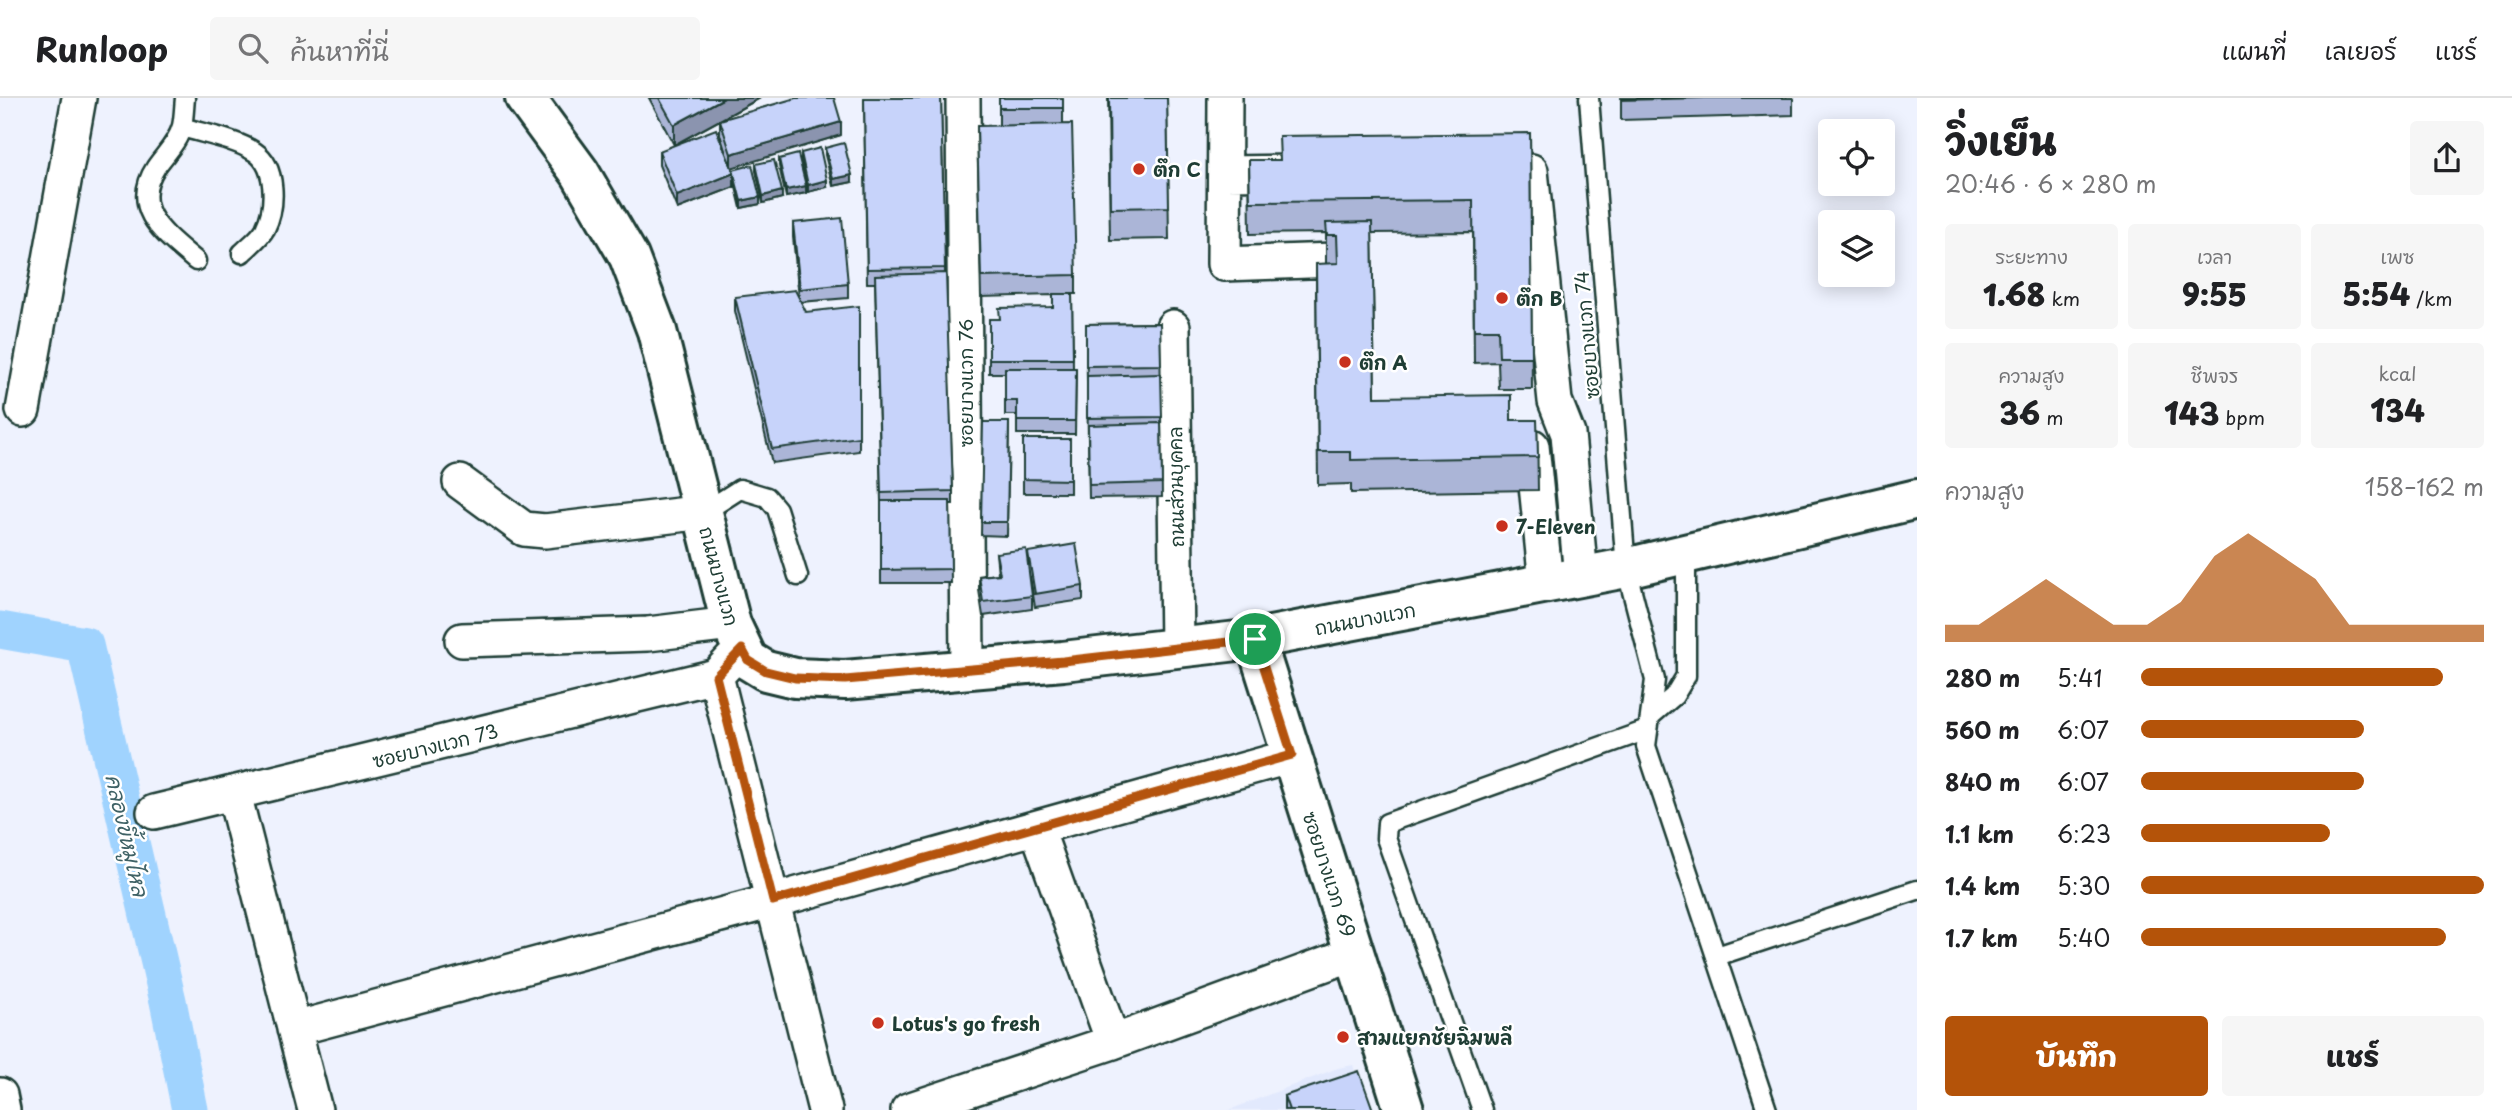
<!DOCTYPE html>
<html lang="th">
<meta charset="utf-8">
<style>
body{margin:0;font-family:"Playpen Sans","Playpen Sans Thai",sans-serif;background:#f6f6f6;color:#202124;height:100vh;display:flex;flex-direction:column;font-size:26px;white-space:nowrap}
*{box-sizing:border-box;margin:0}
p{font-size:23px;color:#757577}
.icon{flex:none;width:38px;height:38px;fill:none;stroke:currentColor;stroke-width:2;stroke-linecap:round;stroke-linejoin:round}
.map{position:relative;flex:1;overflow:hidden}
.panel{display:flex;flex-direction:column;background:#fff;width:595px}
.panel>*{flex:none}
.tools{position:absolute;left:1818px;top:21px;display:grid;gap:14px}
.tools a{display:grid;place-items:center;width:77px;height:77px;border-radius:7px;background:#fff;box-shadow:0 4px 18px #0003;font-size:35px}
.pin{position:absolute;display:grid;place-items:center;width:60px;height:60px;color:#fff;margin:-30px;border:4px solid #fff;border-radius:50%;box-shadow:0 2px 7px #0007}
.round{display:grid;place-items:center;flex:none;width:74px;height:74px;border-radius:7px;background:#f6f6f6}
.head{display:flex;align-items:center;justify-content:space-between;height:119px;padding:0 28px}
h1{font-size:38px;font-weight:800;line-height:52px}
.metrics{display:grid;grid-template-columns:repeat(3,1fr);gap:10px;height:119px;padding:7px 28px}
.metrics div{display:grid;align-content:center;border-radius:7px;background:#f6f6f6;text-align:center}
.metrics b{font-size:30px;font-weight:800}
.metrics small{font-size:19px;font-weight:400}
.metrics p{font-size:19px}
.chart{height:196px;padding:14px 28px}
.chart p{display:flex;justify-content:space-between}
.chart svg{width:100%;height:126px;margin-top:7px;fill:#b45309;opacity:.7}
.cta{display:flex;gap:14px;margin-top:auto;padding:14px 28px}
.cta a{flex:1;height:80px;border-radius:7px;background:#b45309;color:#fff;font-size:28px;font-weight:800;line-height:80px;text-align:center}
.cta a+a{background:#f6f6f6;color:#202124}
ul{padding:0 28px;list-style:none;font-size:23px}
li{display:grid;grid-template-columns:112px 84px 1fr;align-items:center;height:52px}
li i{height:18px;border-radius:9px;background:#b45309}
header{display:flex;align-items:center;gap:42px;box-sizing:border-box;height:98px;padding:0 35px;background:#fff;border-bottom:2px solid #e0e0e0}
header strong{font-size:33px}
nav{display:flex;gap:38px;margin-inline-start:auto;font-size:24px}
.search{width:490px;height:63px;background:#f6f6f6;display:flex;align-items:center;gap:18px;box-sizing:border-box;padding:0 24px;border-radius:7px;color:#757577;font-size:26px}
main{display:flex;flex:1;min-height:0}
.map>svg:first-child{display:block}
</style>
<header>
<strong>Runloop</strong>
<div class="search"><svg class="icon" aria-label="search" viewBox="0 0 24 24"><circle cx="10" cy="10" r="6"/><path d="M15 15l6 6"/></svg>ค้นหาที่นี่</div>
<nav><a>แผนที่</a><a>เลเยอร์</a><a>แชร์</a></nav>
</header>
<main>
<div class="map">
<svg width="1917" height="1012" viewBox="0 0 1917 1012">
<rect width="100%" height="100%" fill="#eef2fe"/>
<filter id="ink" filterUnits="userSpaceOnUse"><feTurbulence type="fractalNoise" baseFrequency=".0143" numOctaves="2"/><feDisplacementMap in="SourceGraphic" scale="14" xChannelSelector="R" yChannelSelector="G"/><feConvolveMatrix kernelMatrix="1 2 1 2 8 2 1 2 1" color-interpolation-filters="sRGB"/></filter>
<g filter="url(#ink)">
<path fill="#e2e9fd" d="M1353,967L1369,1012H1229L1338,970Z"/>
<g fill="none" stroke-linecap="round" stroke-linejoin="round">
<path stroke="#a0d3fe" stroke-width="37" d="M0,532L85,547L168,903L190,1012"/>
<defs>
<path id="service" d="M185,0C184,9 184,19 182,28C178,44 165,56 156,69C128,112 166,137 196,163
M1589,0L1626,470L1655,582L1646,648L1767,1012
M182,29C204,36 235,41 255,54C277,69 276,109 265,131C260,140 249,148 242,155
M704,414L740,391L767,399L777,411L798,478
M1653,616L1674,598L1686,578V455
M1717,858L1917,792
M1482,1012L1386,740L1387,725L1647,632"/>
<path id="minor" d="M963,0L967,570
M1225,0L1224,166L1335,162L1334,197
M1484,73H1531L1555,303L1568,336L1581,479
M1226,75L1294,74
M1173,229L1177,549
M23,312L79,0
M1532,348L1546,485
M460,384L524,431L545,433L704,414
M462,542L648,536L731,526
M731,562L716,578L825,1012
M234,696L315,1012
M154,714L716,578
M1037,731L1113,944
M294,931L773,803L1292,658
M0,997L3,1012
M908,1012L1113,944L1355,855"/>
<path id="tertiary" d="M1255,541L1404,1012"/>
<path id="secondary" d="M525,0L580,75L629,159L657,233L731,526L748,562L766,573L795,580L845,582L1063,563L1255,541L1626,470L1917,401"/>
</defs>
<use href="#service" stroke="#1f3d34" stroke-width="23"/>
<use href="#minor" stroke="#1f3d34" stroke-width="38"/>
<use href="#tertiary" stroke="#1f3d34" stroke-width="44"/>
<use href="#secondary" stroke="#1f3d34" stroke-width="44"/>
<use href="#service" stroke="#fff" stroke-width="18"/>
<use href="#minor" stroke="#fff" stroke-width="33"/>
<use href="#tertiary" stroke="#fff" stroke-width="38"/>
<use href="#secondary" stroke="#fff" stroke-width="38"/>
</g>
<path fill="#abb5d7" stroke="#1f3d34" stroke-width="2" d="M649,0H760L674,47Z
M864,0H941L945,175L953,393V406H950L951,485H881V403L875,185H867Z
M999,0H1063V26L1076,177V196H1072L1073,270H1076L1075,336H1017V317H1005V275H989V221H999L1053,209V197L981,199L977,28H999Z
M1108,0H1167L1169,141L1110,142Z
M1621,0H1793V17L1621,22Z
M720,22L841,37L732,69L733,74L760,106L741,110L734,81V89L677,111L659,67V53L727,59L720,36Z
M1530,35L1532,291H1499L1498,264L1474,265L1473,134L1372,135L1375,299L1511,322H1537L1538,392L1351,395V386L1318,387L1316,166H1326V135L1250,136L1249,62H1279Z
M825,50L852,84L833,88L825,57Z
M801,55L827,89L808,94L801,62Z
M779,61L806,95L786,99L779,68Z
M756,66L782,100L763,105L756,73Z
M793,125L848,186V200L801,204L859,339V353L772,365L735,213V199L799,200L793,139Z
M1160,225L1162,399L1089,400L1086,226Z
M983,324H1009L1007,438L981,437Z
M1023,341H1070V395H1023Z
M1028,454L1083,488V502L1035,509L1030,478L1032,498V511L983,518L979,492V478L998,476L996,455L1028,466Z
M1284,998L1373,1012H1284Z"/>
<path fill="#8b94af" stroke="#1f3d34" stroke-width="2" d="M724,0H760L674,47V27Z
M841,24V37L731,70V56Z
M734,75V89L677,111V98Z
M852,77V84L833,88V81Z
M827,82V89L808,94V87Z
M806,88V95L786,99V92Z
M782,93V100L763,105V98Z
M760,99V106L741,110V103Z"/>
<path fill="#c7d3fa" stroke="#1f3d34" stroke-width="2" d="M659,0H724L674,27Z
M796,0H834L841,24L731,56L720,22Z
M864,0H941L945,170L867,171Z
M999,0H1063V10H999Z
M1109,0H1167L1169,109L1110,110Z
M1621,0H1705L1621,2Z
M1072,26L1076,177L981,179L977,28Z
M716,31L734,75L677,98L659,53Z
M1530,35L1532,259H1499L1498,232H1474L1473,102L1250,104L1249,62H1280L1279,38Z
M844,45L852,77L833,81L825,50Z
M820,50L827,82L808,87L801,55Z
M798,56L806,88L786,92L779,61Z
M774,62L782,93L763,98L756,66Z
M752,67L760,99L741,103L733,72Z
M842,120L848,186L800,191L793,125Z
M1372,124L1375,299L1511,297V322H1537L1538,359L1351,362V354H1318L1316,166L1338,165L1337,137H1327L1326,125Z
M946,175L953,393L881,395L875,177Z
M795,192L806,214L859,208V339L772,351L735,199Z
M1053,196H1072L1073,261H989V221H1000L999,210L1053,209Z
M1160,225L1161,267L1086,268V226Z
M1005,270H1076L1075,323H1017V303H1005Z
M1161,276L1162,319L1087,320V278Z
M983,324H1009L1007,424H981Z
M1161,325L1162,385L1089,387L1088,327Z
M1023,341H1070V382L1023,381Z
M881,403H950L951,471L881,472Z
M1076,446L1083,488L1035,496L1028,454Z
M1026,451L1032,498L983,504L979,478L1000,476L996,455Z
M1359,973L1373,1012H1289L1284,998Z"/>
</g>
<g fill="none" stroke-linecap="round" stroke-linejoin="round" filter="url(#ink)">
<defs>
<path id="route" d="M1255,541L1292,657L773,803L716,578L742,551L748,562L766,573L795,580L845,582L1063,563Z"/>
</defs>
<use href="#route" stroke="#fff" stroke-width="14"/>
<use href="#route" stroke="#b45309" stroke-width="9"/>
</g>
<g fill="#c8321e" stroke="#fff" stroke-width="2.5">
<circle cx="1139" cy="71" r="7"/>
<circle cx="1502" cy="200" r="7"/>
<circle cx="1345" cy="264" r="7"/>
<circle cx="1502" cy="428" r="7"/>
<circle cx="878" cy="925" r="7"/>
<circle cx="1343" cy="939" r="7"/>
</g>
<g text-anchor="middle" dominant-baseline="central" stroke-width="5" stroke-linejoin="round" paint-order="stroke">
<g font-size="19" font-weight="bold" fill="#1f3d34" stroke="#fff" text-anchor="start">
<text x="1153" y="71">ตึก C</text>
<text x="1516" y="200">ตึก B</text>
<text x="1359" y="264">ตึก A</text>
<text x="1516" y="428">7-Eleven</text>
<text x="892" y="925">Lotus's go fresh</text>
<text x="1357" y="939">สามแยกชัยฉิมพลี</text>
</g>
<g font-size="19" fill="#1f3d34" stroke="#fff">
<text transform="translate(1586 237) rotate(-95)">ซอยบางแวก 74</text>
<text transform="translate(965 285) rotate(-90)">ซอยบางแวก 76</text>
<text transform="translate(1175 389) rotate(-91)">ถนนส่วนบุคคล</text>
<text transform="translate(720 478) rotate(75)">ถนนบางแวก</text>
<text transform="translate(1365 520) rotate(-11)">ถนนบางแวก</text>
<text transform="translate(435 647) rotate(-14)">ซอยบางแวก 73</text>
<text transform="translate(1330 776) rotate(72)">ซอยบางแวก 69</text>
</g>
<g font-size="21" font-style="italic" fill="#3f6266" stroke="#fff">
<text transform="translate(128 737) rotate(77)">คลองขี้หมูไหล</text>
</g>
</g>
</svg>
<div class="tools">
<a><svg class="icon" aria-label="locate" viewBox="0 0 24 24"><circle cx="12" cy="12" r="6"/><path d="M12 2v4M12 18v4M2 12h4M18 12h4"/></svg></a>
<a><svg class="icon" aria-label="layers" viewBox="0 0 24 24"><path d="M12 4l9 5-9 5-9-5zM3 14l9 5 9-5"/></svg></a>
</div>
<div class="pin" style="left:1255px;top:541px;background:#1e9e55"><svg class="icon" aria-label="arrive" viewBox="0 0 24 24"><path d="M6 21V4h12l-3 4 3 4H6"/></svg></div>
</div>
<section class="panel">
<div class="head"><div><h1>วิ่งเย็น</h1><p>20:46 · 6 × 280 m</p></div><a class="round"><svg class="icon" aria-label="share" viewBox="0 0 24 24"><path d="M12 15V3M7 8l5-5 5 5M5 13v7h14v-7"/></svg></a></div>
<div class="metrics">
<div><p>ระยะทาง</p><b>1.68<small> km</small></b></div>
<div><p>เวลา</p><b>9:55</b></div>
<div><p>เพซ</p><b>5:54<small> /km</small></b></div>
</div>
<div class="metrics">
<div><p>ความสูง</p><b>36<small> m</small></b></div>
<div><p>ชีพจร</p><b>143<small> bpm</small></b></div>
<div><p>kcal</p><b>134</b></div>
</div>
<div class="chart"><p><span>ความสูง</span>158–162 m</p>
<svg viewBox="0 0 160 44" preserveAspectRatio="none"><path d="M0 44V38L10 38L20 30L30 22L40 30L50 38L60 38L70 30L80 14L90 6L100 14L110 22L120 38L130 38L140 38L150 38L160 38V44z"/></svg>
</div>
<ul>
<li><b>280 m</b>5:41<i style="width:88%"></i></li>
<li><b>560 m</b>6:07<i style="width:65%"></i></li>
<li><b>840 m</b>6:07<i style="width:65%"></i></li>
<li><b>1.1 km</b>6:23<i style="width:55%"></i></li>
<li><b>1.4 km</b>5:30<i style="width:100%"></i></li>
<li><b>1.7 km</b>5:40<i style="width:89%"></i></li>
</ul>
<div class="cta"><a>บันทึก</a><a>แชร์</a></div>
</section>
</main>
